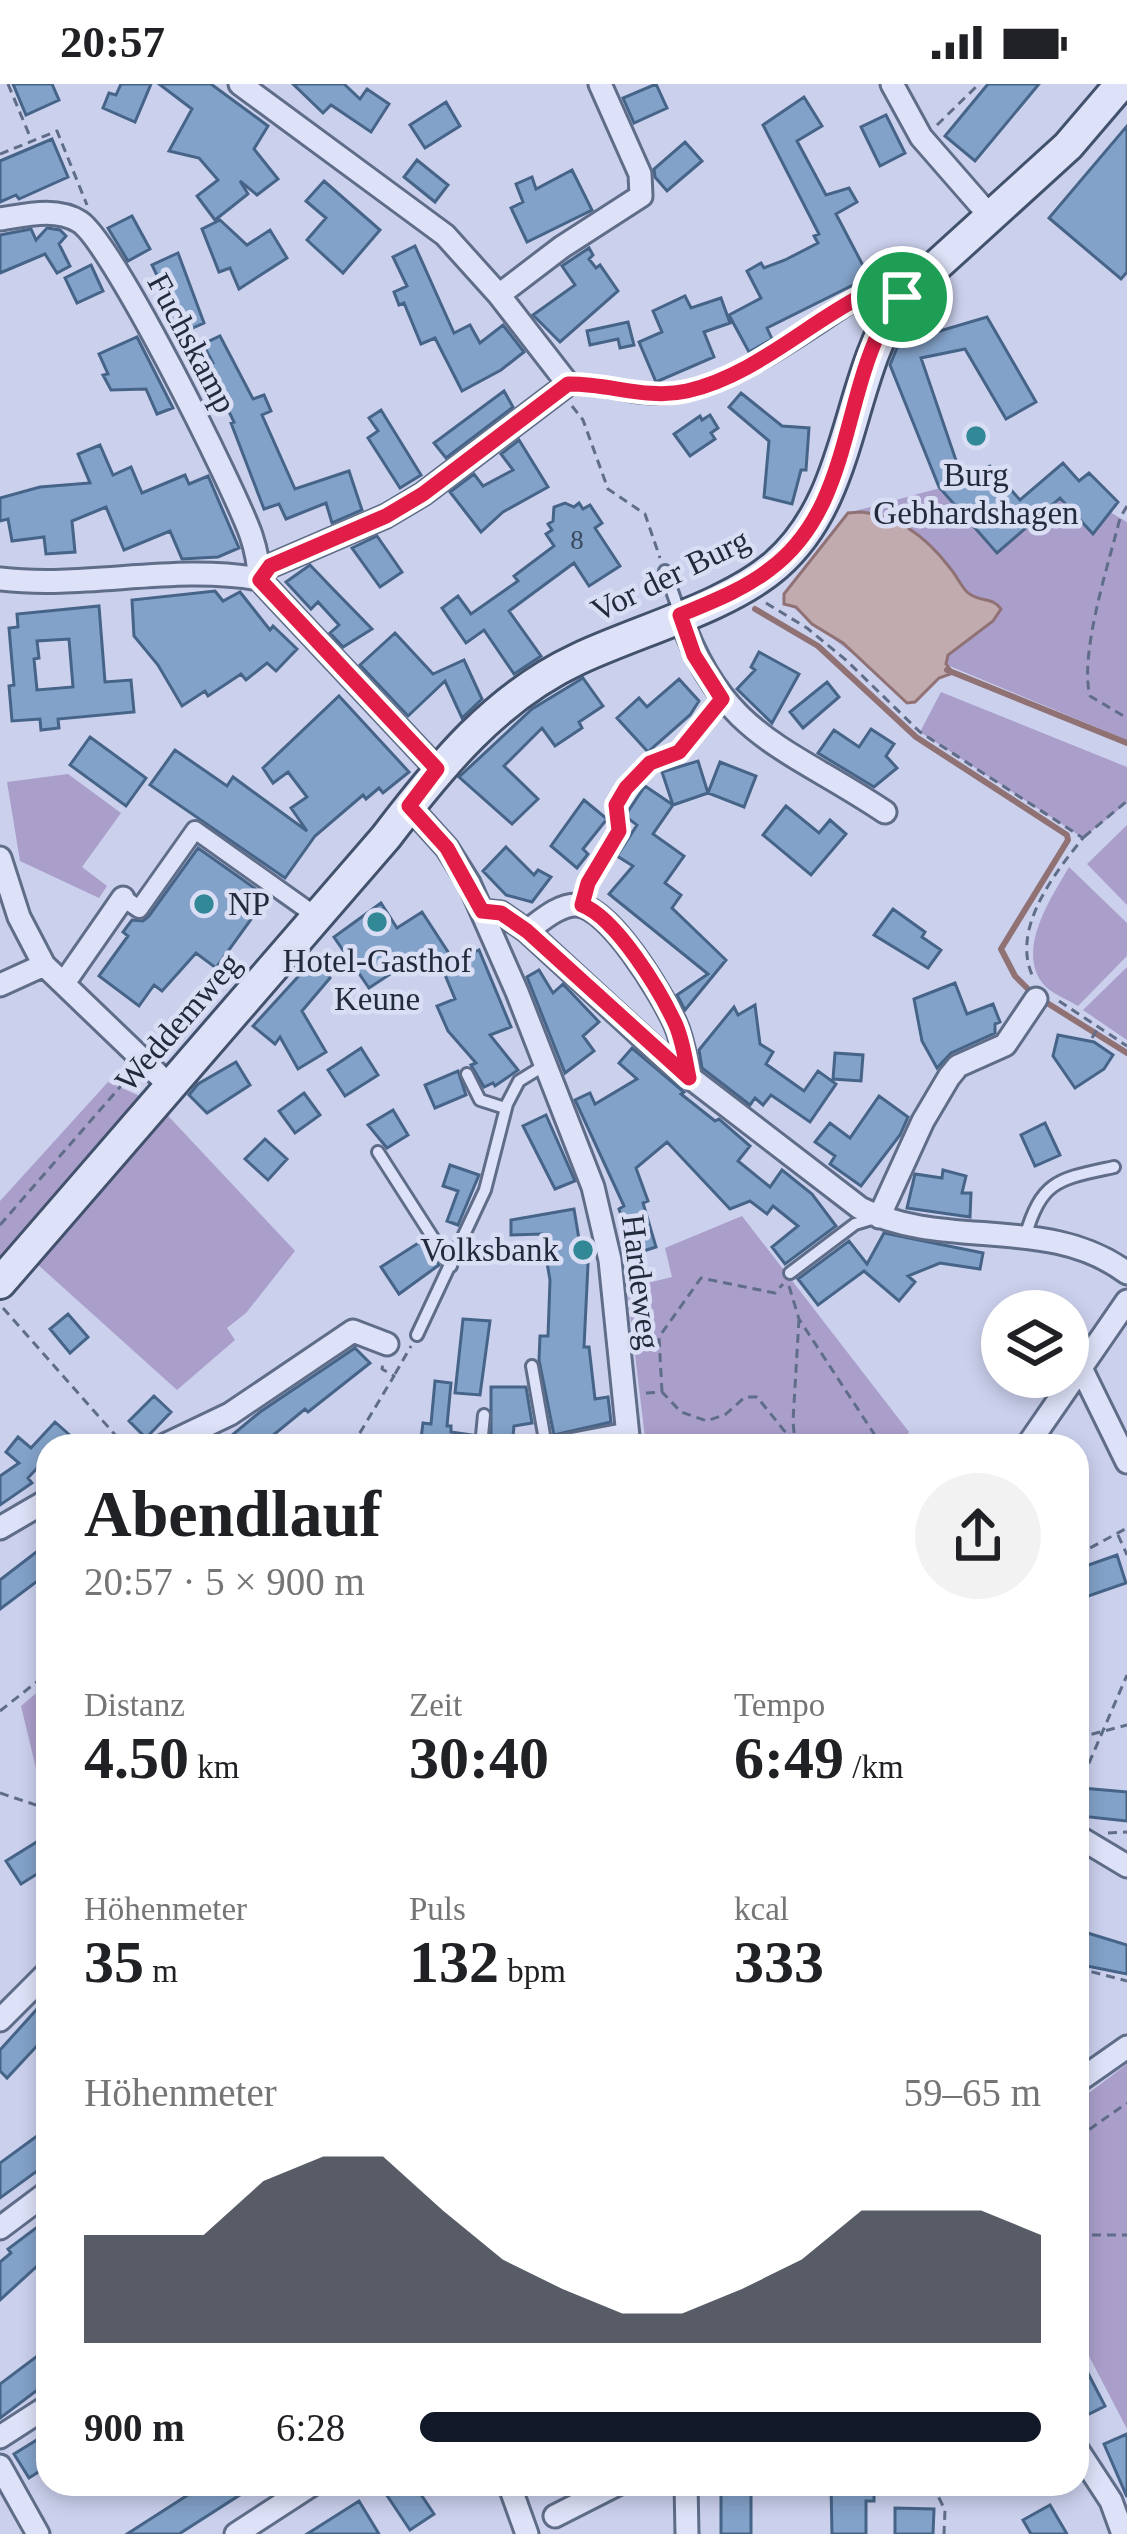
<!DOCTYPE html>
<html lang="de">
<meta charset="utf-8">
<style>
body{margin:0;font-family:Georgia,serif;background:#f2f2f2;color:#202124;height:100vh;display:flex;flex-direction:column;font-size:45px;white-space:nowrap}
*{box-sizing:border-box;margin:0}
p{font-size:39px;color:#757577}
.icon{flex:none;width:66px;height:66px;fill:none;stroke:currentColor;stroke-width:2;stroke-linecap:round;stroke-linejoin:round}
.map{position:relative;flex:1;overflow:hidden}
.drawer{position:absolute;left:36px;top:1350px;width:1053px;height:1062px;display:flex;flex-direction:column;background:#fff;border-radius:36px;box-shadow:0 6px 18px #0003}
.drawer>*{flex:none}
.controls{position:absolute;left:981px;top:1206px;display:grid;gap:24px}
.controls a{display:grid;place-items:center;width:108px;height:108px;border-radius:50%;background:#fff;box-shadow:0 6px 18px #0003;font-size:60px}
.pin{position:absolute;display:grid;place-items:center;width:102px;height:102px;color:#fff;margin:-51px;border:6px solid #fff;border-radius:50%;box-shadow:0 3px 12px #0007}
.round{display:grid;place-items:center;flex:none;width:126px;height:126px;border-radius:63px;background:#f2f2f2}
.headline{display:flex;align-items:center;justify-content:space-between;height:204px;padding:0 48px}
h1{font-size:66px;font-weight:800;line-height:90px}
.stats{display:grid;grid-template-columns:repeat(3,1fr);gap:18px;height:204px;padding:12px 48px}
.stats div{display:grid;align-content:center}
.stats b{font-size:60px;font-weight:800}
.stats small{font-size:33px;font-weight:400}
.stats p{font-size:33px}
.chart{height:336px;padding:24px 48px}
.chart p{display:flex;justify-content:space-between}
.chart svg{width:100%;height:216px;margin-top:12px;fill:#111827;opacity:.7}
ul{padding:0 48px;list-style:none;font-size:39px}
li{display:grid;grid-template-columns:192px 144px 1fr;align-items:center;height:90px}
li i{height:30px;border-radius:15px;background:#111827}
.status{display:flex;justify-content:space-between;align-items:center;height:84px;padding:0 60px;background:#fff;direction:ltr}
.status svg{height:33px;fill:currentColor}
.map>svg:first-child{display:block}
</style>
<div class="status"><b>20:57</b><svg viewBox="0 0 49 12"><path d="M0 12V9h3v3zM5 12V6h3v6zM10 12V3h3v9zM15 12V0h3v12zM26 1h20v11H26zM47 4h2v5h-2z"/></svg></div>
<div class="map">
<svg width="1127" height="2450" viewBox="0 0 1127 2450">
<rect width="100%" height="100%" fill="#cbd0ed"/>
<path fill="#aa9fcb" d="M940,404L997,469L1060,415L1092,449L1110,428L1127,438V656L947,581L915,618L782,515L848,429Z
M941,608L1127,683V719L1083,754L920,648Z
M68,690L121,729L82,783L107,802L99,814L20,777L7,698Z
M1127,741V821L1087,780Z
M1069,783L1127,839V872L1078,922C1067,915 1052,910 1044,901C1015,867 1051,814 1069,783Z
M1127,883V956L1083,926Z
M108,998L156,1019L295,1167L246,1229L227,1244L235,1256L177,1306L26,1170L0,1195V1117Z
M742,1132L909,1348L902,1362H646L627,1204L672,1193L665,1164Z
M48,1599V1709L41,1705L21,1622Z
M1127,1980V2345L1077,2249V2018Z"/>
<path fill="#c2abae" stroke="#907275" stroke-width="3" d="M861,428C898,431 928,455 950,484C956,491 961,502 967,508C979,519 992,512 1001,525L993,537L948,571L946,580L953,589L939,594L915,618L907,619L843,559L812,540L796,523L784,520V510L848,429Z"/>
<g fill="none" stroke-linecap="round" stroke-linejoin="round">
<path stroke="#907275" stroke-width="6" d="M755,525L818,562L916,653L1067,751L1068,756L1001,865L1015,892L1033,910
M947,586L1127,659
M1044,917L1127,969"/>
</g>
<path fill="#83a2c9" stroke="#466488" stroke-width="3" fill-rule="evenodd" d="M13,0H52L59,16L26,31Z
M121,0H151L135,38L103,24L109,9L116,11Z
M159,0H211L268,42L254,65L278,95L257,111L240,97L248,110L215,136L197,112L218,96L199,74L169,67L192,25Z
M293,0H344L360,15L367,5L389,20L371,48L331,21L323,29Z
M656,0L667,24L634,39L623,14Z
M988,0H1039L975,77L945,52Z
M804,13L822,42L797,57L826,111L849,104L857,118L836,130L869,193L767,244L772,255L749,268L729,231L761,214L747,187L761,179L764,184L785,176L818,159L814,152L819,150L763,41Z
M446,18L460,42L425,64L410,41Z
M886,31L905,69L880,82L861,43Z
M1127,42V188L1121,195L1049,134Z
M52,55L68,93L19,115L16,111L0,118V77Z
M685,58L702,77L667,107L655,93L654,85Z
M417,76L448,101L435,118L404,93Z
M572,86L592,126L527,158L511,124L523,118L516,100L532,93L536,105Z
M324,97L380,146L343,189L307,156L326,134L306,117Z
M132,132L150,165L128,177L108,144Z
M220,136L247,161L270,146L287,174L239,205L230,184L219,188L202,145Z
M47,144L60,146L66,152L59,160L70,182L57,189L45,170L0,189V151L31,145L36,156Z
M415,162L454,249L470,241L480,259L503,241L524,268L501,286L462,307L435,254L421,260L404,219L399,221L394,208L407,202L393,173Z
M589,164L593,171L589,175L596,184L600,181L618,207L560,258L533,231L575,201L562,182Z
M178,169L204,239L179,250L169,230L174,227L152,181Z
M91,181L103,207L77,219L65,194Z
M685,212L691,224L721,214L730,239L704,248L714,273L656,298L639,258L662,248L653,227Z
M987,233L1036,318L1006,335L965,265L921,274L962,394L990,382L1020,416L1063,379L1079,397L1089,389L1118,418L1093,450L1060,414L997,469L939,403L890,281L899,259Z
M628,238L634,261L620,264L618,255L590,261L587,247Z
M220,252L253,315L264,311L271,327L262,331L295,405L349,387L362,426L332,439L326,419L286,435L279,420L264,425L231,339L234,338L207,282L213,279L203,260Z
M137,253L173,324L157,330L146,305L111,306L103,291L108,290L99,270Z
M504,307L513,323L446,374L434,359Z
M741,309L782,342L809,344L806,386H801L792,420L764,413L769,357L729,323Z
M381,326L421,391L400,404L368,354L378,347L369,334Z
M710,331L718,344L711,349L715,355L690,372L674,350L700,332L702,336Z
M519,356L548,403L503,428L481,448L450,408L474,390L483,402L513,386L501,370Z
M100,361L113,391L131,383L142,409L185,391L189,400L208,392L239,464L218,473L182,475L170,447L124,466L106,423L72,437L75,468L46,470L44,453L12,457L8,435L0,437V414L40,403L90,399L78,370Z
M565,419L574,423L579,419L583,425L590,421L602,439L595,444L620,482L589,502L574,479L509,527L541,572L514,590L484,546L466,559L442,524L458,512L471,530L518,497L514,492L554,462L546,450L552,446L548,440L553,437L554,423Z
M377,452L402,488L380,503L352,464Z
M310,481L333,505L372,545L343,563L330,549L339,541L318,518L311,525L286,498Z
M215,507L223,517L240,508L270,546L273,542L297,565L276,587L267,579L246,596L241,590L208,612L205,607L182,622L158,581L134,552L132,516Z
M99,522L105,598L131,596L134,628L58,635L59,644L41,646L40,635L12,637L9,602L14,601L9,544L18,543L17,530ZM69,555L73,603L37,606L34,575L39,574L37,557Z
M395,549L433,590L464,576L482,615L462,634L445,597L408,632L360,581Z
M759,568L799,590L772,639L737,605L755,586L751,583Z
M583,594L603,622L579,638L582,644L555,662L542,644L504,682L538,715L512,740L459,693L532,625Z
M679,595L699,617L690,631L648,668L617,634L639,614L647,623Z
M827,598L839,613L803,644L790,628Z
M339,612L409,688L383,709L379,704L366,715L363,711L315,752L285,794L150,701L175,666L227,702L233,693L307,747L291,724L307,713L288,688L273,699L263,684Z
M871,645L894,660L886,672L897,684L874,703L818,669L834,646L859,663Z
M90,653L146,694L126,722L70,681Z
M698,677L708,709L673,721L662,688Z
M720,678L756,692L744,723L708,709Z
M645,702L673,721L653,750L684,772L665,799L681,811L672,824L726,876L685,926L677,911L708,890L609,810L633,782L617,772L637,741L625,732Z
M584,716L607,735L583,765L588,770L577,784L551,762Z
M786,722L819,749L830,736L846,750L811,791L763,751Z
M506,763L534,791L538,786L551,793L532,818L506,811L483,787Z
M198,764L267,813L216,884L196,869L162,907L154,901L139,922L99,892L128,852L123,848L132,836L143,837L149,832Z
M381,819L397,844L422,828L454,877L479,866L511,943L490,951L518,986L495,1002L493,999L484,1003L471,981L476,979L448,947L437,922L455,915L433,862L369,904L334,853Z
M893,825L925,848L922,853L941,866L928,884L874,851Z
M317,872L330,894L302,927L326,968L298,985L280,953L275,960L253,942Z
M539,886L553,909L563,900L599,938L583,952L594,967L565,989L527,893Z
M955,899L967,930L993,920L1000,938L995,940V949L951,969L937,984L922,957L914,915Z
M755,921L760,960L773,968L766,980L804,1007L818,987L836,1000L810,1038L771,1011L763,1021L755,1014L750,1021L702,984L699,966L734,923L738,931Z
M1058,951L1094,958L1113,971L1104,985L1075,1004L1053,972Z
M361,964L378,991L345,1012L328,986Z
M632,964L684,1008L681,1010L715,1037L719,1035L750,1062L738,1077L770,1103L782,1086L812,1110L836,1142L785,1180L772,1163L798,1142L773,1122L767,1130L750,1117L730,1125L667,1058L636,1084L648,1117L643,1119L656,1163L634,1170L619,1125L624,1122L575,1016L590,1009L595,1020L637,995L619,979Z
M835,969L863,971L861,997L833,995Z
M236,978L250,1001L207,1029L189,1011L198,1000Z
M458,987L466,1011L435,1024L425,1001Z
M304,1009L320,1031L295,1049L279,1027Z
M879,1012L908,1033L900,1051L861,1102L830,1080L835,1072L815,1058L830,1039L850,1054Z
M393,1026L408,1051L387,1064L368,1041Z
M546,1031L575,1097L555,1105L523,1042Z
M1045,1039L1060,1071L1035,1082L1021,1051Z
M265,1055L287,1075L268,1096L245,1075Z
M450,1081L479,1091L458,1141L447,1137L458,1107L443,1102Z
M943,1086L966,1092L962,1109H971L970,1133L907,1124L915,1090L942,1094Z
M574,1125L580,1161L589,1160L584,1263H589L595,1315L608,1313L611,1338L554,1351L539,1276L540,1252H548L550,1196L542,1150L511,1151V1136Z
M884,1149L983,1169L980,1185L940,1179L908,1192L915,1198L899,1217L864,1187L818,1221L798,1195L849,1157L867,1180Z
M423,1156L439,1181L399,1210L381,1183Z
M68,1230L88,1253L70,1269L50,1245Z
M463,1235L490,1237L480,1311L455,1309Z
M355,1264L370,1279L308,1328L305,1325L260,1362H219L260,1328Z
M435,1297L451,1299L447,1342H451V1348L472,1351L471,1362H420L423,1339L431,1340Z
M491,1303H526L532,1339L514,1342L512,1362H491Z
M154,1312L171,1328L146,1354L129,1337Z
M55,1338L82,1362H48V1372L28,1394L32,1399L0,1421V1392L19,1379L6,1368L18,1353L31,1364Z
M48,1459V1489L0,1525V1496Z
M1117,1471L1126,1499L1077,1516V1485Z
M1082,1704L1127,1708V1737L1080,1732Z
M48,1751V1806L37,1790L21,1800L6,1777Z
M1081,1847L1127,1861V1890L1077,1880Z
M38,1924L48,1934V1950L7,1994L0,1987V1966Z
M48,2044V2079L0,2114V2079Z
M48,2135V2172L0,2216V2178L11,2169L8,2165Z
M48,2264V2298L0,2334V2300Z
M1077,2268L1105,2322L1077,2336Z
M48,2349V2382L29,2394L14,2370Z
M1127,2350V2413L1104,2360Z
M205,2400H257L179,2450H127Z
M401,2400H414L434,2430L410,2446L386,2410Z
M721,2400H751V2450H721Z
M831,2400H874V2417H866V2450H832Z
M359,2417L379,2450H307Z
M1050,2421L1067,2450H1031L1023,2436Z
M895,2424L934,2425L933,2450H895Z"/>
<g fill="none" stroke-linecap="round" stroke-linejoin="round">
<defs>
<path id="service" d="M665,487L679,527
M467,990L480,1016L505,1024
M378,1068L451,1182
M1025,1153C1042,1095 1059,1095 1114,1083
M790,1189L855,1140L875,1134
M417,1251L485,1106L507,1020L519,997L545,981
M532,1282L546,1362
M481,1362L484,1331"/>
<path id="pedestrian" d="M568,300C602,299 636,314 670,310C747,302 825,229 894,194L919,190
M123,814L139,825L195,746L316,832"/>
<path id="minor" d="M240,0L445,151L499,211L568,300L423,410L386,432L270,482L259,495
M892,0L921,53L989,131
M0,135C26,131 57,123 80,138C113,160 234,403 251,451C256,466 259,480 259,495
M499,211L562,163L641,112L640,90L600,0
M0,495C86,505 174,480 259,495L437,685
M680,531C722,653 788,663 885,728
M409,722L447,764L469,799L517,908L593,1103L610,1176L629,1362
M0,774L19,833L44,881L171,1003
M482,827L501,829L527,847L666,975L860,1124C945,1167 1049,1130 1127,1189
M527,847C541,837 558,821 576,821C609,821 662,911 675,939C683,956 685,975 689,993
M64,899L123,814
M0,901L44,881
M879,1133L923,1037L949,993L958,982L1005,961L1036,915
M1081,1284L1127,1378
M163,1362L230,1330L353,1247L387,1260
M564,1362L627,1350
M1027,1362L1127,1217
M0,1444L48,1416
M1077,1752L1127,1782
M0,1936L48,1888
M1077,1998L1127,1963
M0,2144L48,2108
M0,2353L48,2322
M1077,2365L1111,2417L1123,2450
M0,2382L38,2450
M509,2400L527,2450
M686,2400L687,2450
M555,2432L618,2400
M236,2450L313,2400"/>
<path id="secondary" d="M0,1199L386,753C440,682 496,613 578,575C637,547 728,523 776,481C855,412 845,296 902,213L1068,62L1121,0"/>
</defs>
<use href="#service" stroke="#5f6d89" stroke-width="16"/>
<use href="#pedestrian" stroke="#5f6d89" stroke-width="22"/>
<use href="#minor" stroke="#5f6d89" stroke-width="27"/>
<use href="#secondary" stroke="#42516c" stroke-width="36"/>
<path stroke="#5f6d89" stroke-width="3" stroke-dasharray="9 6" stroke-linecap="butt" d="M8,0L31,55
M937,41L979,0
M0,70L57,47L87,121
M572,322L583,336L608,405L645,430L660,474
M1127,422L1120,434C1109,479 1079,569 1090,612L1127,634
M766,519L807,544L847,577L920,648L1083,754C1054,790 1009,847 1034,895
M1084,753L1127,717
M587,802L618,747L617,721L627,704L650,679L678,668L711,631
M1059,917L1127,962
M1092,954L1099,942
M0,1141L120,1003L123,983
M789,1202L799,1235L882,1362
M3,1224L125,1362
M799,1235L793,1337L795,1360L805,1362
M395,1290L411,1262
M662,1308L659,1253L701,1194L775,1209L783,1200
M646,1309L662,1308L681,1328L707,1337L726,1330L745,1313H757L795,1360
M352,1362L394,1292L382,1285L383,1280
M817,1362L845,1358L853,1362
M1118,1451L1127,1471
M1077,1471L1127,1444
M0,1627L48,1589
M1077,1654L1127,1641
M1077,1707L1127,1591
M0,1709L48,1725
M1108,1749L1127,1748
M1077,1884L1127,1897
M1077,2054L1127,2019
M1077,2151H1127
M932,2400L945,2426L944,2450"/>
<use href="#service" stroke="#dee2f8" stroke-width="10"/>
<use href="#pedestrian" stroke="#dee2f8" stroke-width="16"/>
<use href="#minor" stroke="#dee2f8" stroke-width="21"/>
<use href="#secondary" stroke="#dee2f8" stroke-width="30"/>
</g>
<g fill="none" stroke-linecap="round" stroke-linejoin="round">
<defs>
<path id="route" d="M926,189C909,206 890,224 880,246C842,326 847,428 770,485C743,506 711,518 680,531L694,571L722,615L679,668L650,679L626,704L616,721L619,747L588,799L582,821C616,834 659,905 675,939C683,956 685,975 689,994L527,847L501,829L482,827L447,764L409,722L437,685L260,496L270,482L386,432L423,410L568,300C608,299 646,316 687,307C775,287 837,204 926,189Z"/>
</defs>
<use href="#route" stroke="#fff" stroke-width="24"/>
<use href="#route" stroke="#e11d48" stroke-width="15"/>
</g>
<g fill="#328896" stroke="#dadef5" stroke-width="4.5">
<circle cx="976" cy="352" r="12"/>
<circle cx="204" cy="820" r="12"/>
<circle cx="377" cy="838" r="12"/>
<circle cx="583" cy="1166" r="12"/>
</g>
<g text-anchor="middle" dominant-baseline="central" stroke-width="9" stroke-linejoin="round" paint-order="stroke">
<g font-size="27" fill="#3a495e">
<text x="577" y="456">8</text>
</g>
<g font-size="33" fill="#222b3b" stroke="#dadef5">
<text transform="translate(192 259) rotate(62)">Fuchskamp</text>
<text transform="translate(670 491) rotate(-26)">Vor der Burg</text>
<text transform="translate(178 938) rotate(-49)">Weddemweg</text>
<text transform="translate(641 1198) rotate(83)">Hardeweg</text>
</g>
<g font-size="33" fill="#222b3b" stroke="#dadef5">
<text x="976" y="391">Burg<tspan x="976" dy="38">Gebhardshagen</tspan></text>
<text x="228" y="820" text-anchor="start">NP</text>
<text x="377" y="877">Hotel-Gasthof<tspan x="377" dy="38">Keune</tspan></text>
<text x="559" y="1166" text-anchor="end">Volksbank</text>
</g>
</g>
</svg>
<div class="controls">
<a><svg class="icon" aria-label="layers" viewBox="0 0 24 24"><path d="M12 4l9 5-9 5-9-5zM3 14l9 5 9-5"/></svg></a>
</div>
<div class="pin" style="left:902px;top:213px;background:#1e9e55"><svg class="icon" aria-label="arrive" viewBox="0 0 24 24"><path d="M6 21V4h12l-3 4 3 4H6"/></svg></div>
<section class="drawer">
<div class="headline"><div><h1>Abendlauf</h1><p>20:57 · 5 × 900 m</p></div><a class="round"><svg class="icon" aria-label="share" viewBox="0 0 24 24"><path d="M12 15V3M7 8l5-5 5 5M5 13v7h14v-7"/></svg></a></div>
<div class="stats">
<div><p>Distanz</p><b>4.50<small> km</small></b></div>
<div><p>Zeit</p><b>30:40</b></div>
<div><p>Tempo</p><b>6:49<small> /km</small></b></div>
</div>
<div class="stats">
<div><p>Höhenmeter</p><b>35<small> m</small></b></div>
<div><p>Puls</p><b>132<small> bpm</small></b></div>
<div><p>kcal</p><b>333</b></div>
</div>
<div class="chart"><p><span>Höhenmeter</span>59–65 m</p>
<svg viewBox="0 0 160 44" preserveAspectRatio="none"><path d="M0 44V22L10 22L20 22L30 11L40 6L50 6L60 17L70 27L80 33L90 38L100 38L110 33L120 27L130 17L140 17L150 17L160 22V44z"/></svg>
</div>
<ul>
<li><b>900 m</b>6:28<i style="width:100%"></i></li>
</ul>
</section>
</div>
